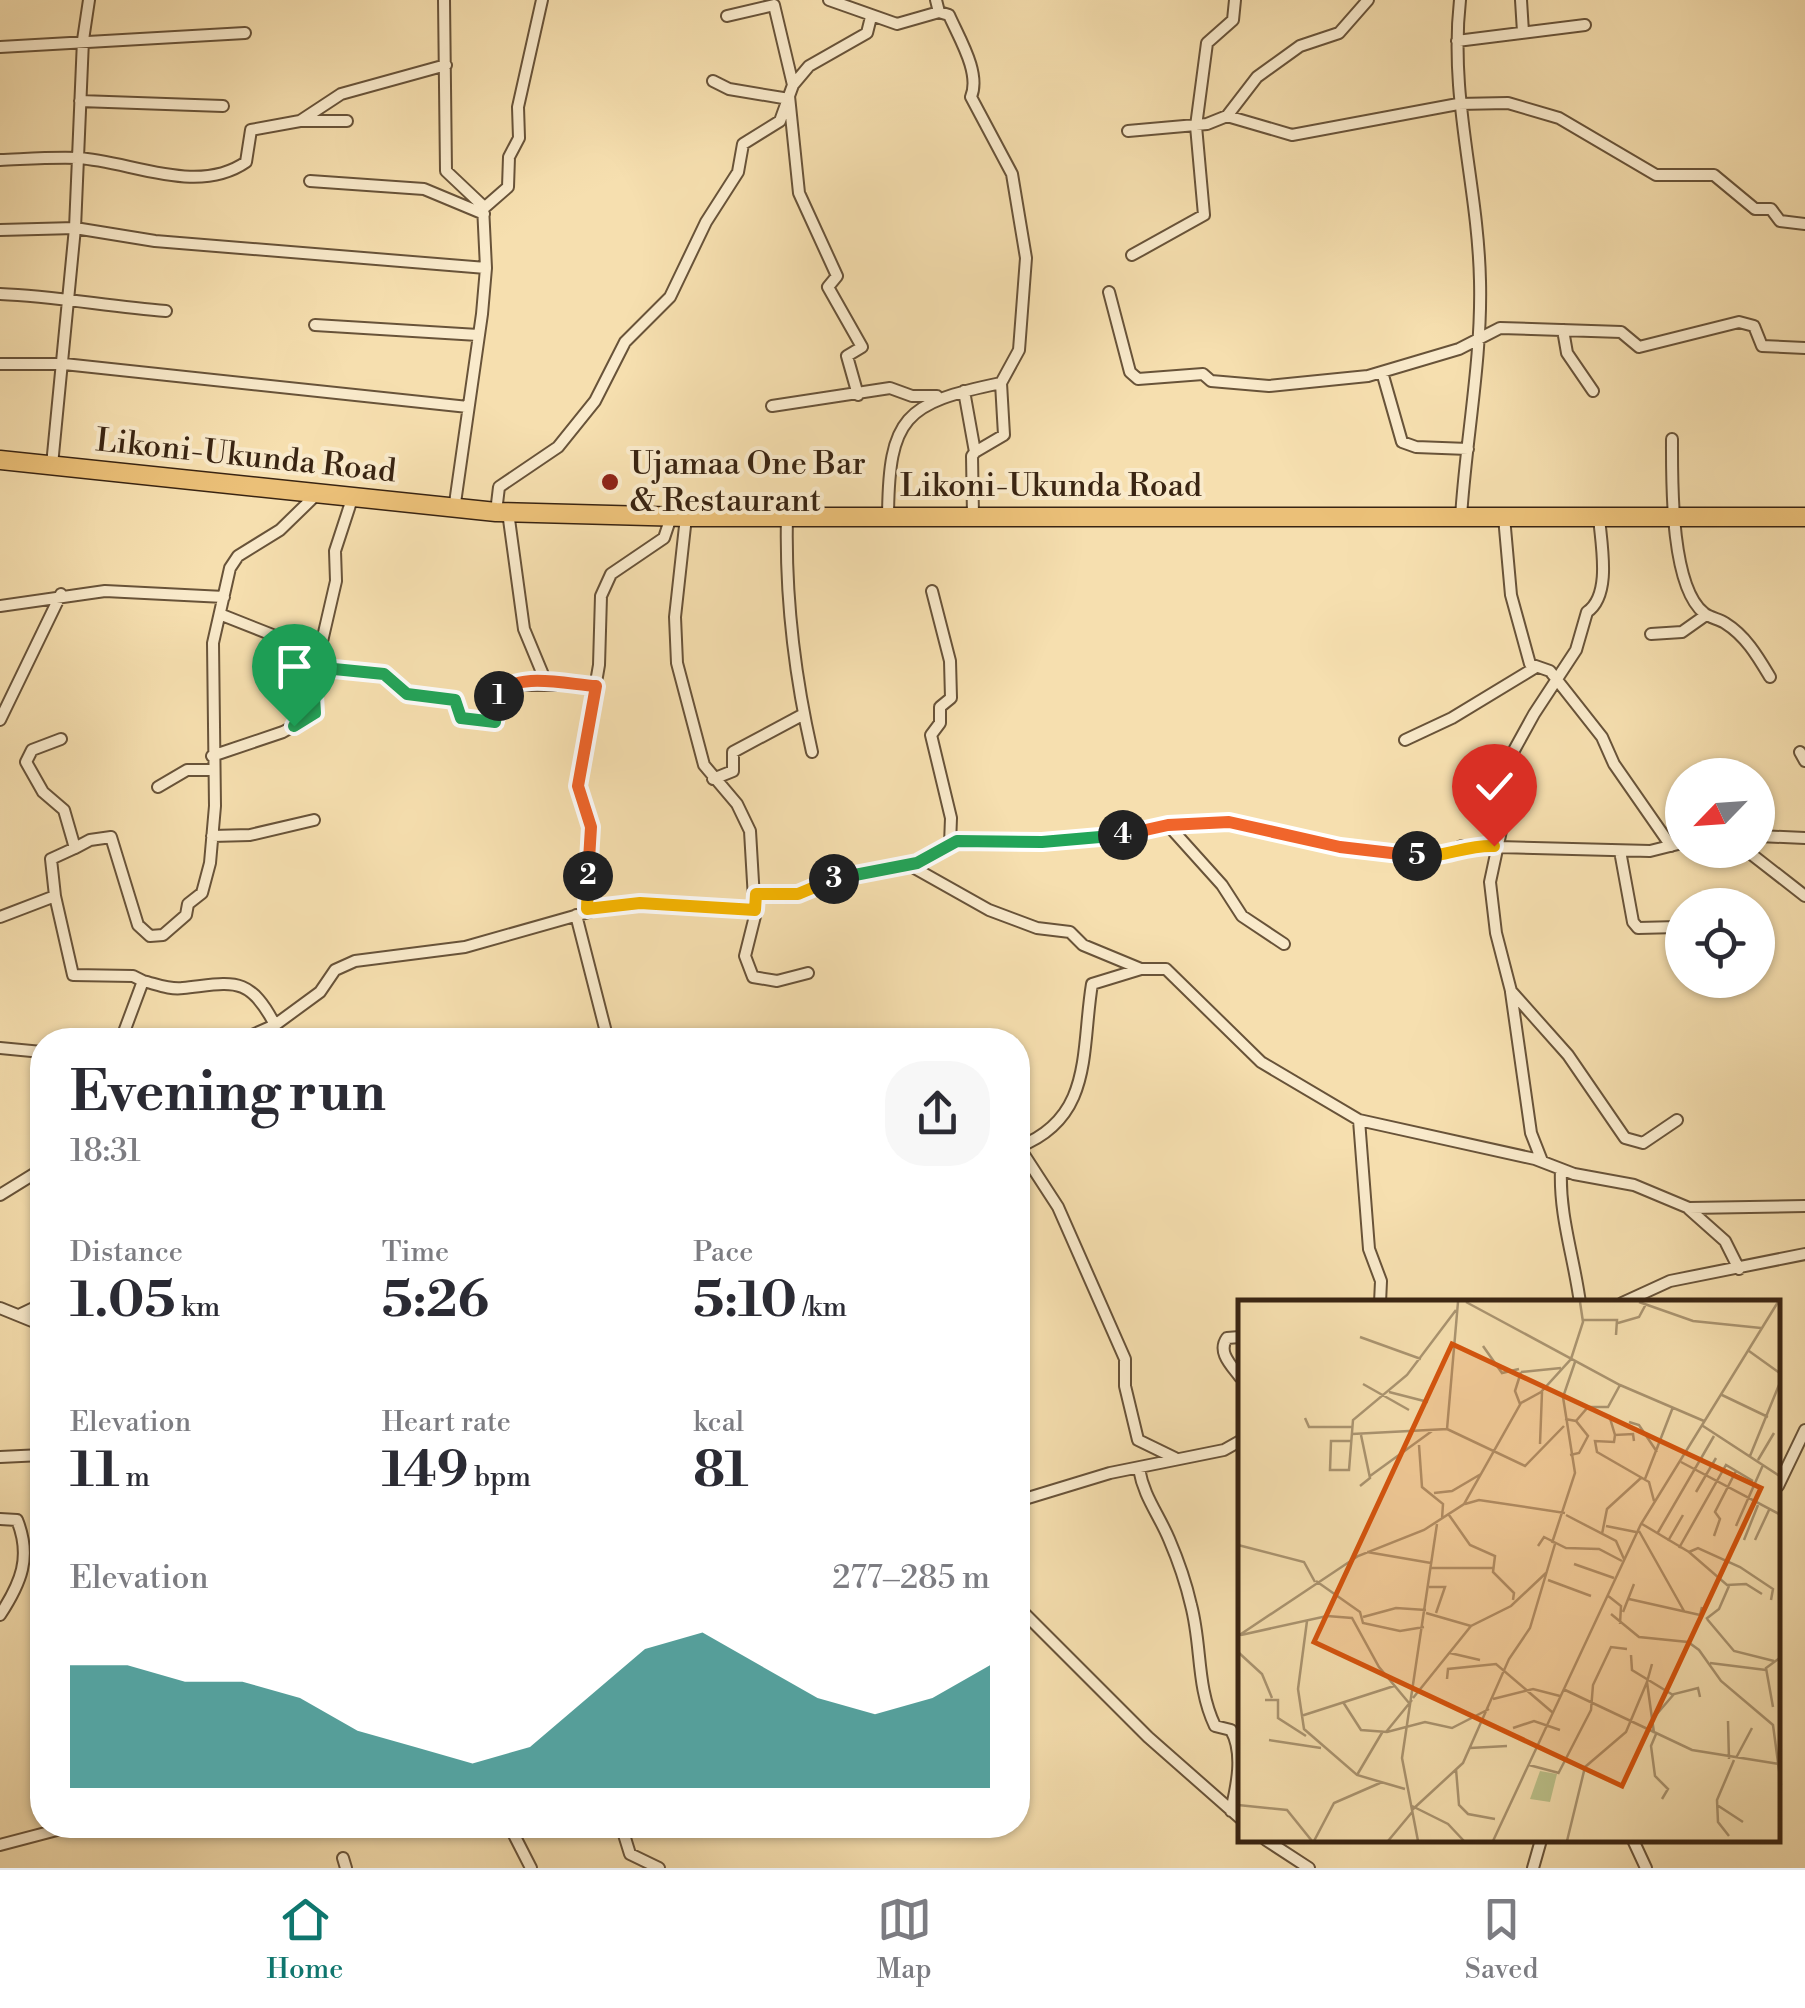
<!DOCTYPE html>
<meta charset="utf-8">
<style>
body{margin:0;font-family:"Libre Bodoni",serif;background:#f7f7f7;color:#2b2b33;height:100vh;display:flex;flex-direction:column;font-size:38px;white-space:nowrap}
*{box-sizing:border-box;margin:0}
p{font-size:32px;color:#7c7c81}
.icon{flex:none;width:55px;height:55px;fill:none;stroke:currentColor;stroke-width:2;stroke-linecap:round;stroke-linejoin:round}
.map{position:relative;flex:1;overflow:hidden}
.side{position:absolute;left:30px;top:1028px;width:1000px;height:810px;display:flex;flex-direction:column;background:#fff;border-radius:40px;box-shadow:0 2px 8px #0004}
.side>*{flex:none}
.needle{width:65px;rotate:245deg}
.fabs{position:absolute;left:1665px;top:758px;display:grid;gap:20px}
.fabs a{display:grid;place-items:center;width:110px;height:110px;border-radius:50%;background:#fff;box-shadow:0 2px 8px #0004;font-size:50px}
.pin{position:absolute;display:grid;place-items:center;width:85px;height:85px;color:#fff;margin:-102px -42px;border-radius:50% 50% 50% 0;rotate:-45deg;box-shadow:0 0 10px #0007}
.pin .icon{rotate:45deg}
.km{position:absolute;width:50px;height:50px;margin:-25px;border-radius:50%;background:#222;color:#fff;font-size:28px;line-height:50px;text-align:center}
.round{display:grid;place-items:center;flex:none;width:105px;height:105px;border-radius:40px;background:#f7f7f7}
.overview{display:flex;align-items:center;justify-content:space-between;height:170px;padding:0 40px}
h1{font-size:55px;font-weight:700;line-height:75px}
.figures{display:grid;grid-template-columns:repeat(3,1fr);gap:15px;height:170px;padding:10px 40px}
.figures div{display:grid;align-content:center}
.figures b{font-size:50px;font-weight:700}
.figures small{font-size:28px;font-weight:400}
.figures p{font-size:28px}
.chart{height:280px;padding:20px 40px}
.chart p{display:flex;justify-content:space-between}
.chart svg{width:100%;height:180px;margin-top:10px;fill:#0f766e;opacity:.7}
.tabs{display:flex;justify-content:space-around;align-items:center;height:140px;border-top:2px solid #e1e1e2;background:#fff;font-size:28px;color:#7c7c81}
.tabs a{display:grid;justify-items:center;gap:5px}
.tabs .selected{color:#0f766e}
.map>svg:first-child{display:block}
</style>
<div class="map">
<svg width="1805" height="1868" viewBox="0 0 1805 1868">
<rect width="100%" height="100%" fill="#f6dfaf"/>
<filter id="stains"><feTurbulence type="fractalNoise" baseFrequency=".002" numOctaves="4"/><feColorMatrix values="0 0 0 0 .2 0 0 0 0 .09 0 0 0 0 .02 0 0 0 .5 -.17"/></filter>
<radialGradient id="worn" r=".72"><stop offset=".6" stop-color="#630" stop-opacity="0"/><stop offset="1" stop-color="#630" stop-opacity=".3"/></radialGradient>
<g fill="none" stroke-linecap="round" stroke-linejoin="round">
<defs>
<path id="minor" d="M444,0L446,171L483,206L486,268L482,314L454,510
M829,0L897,24L939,12
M936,0L939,12L949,15C959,38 981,73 971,97L1012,174L1026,258L1019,350L1001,383L1004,435L975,452
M1460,0C1449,99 1478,184 1480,281C1482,360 1466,438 1461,517
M1521,0L1523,32
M727,16L774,5L793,85L789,96L799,193L837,276L828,287L862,347L847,356L858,395
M1457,41L1585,25
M0,47L245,33
M713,81L729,89L789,99
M793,85L809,66L867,33L871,17
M80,101L223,106
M1227,116L1292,135L1458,104L1508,103L1559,118L1656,175H1714L1755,209H1771L1780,221L1805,224
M300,121L341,94L446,65
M1128,131L1207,124L1227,116L1257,77L1300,46L1339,33L1368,0
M0,160C26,159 52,157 78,158C130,161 197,196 246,162L251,130L300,121H347
M310,181L424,189L484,214
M484,208L508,187L509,157L519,138L518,107L542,0
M0,230L75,228L155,241L486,268
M1132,255L1204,215L1196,126L1207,43L1233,20L1235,0
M1109,292L1130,372L1138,379L1203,374L1211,381L1269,386L1368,376L1459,349L1500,328L1621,332L1639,347L1739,322L1754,326L1762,346L1805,348
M0,294C56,296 110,307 166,311
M315,325L478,335
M1563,330L1567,353L1593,391
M0,364H64L468,407
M1382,372L1402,442L1416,447L1468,449
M964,391L975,452L972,456L973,515
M772,406L890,388L912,396H937
M1672,439C1672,479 1670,586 1704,613C1710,618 1719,619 1725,623C1746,636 1758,657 1770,677
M52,465L75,228L83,40L89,0
M496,512L499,487L558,447L595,401L625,342L670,297L706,222L738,172L743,144L780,121L789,96
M508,512L524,629L546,682
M787,516C785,598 794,673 812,752
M888,516C889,417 904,403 1001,383
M686,517L675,617L677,663L704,765L737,804L750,831L755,916L745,956L753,977L777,981L808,973
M1504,517L1511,595L1530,664L1550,671L1602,737L1614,764L1671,846
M1599,517C1601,544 1612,595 1587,612L1576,650L1534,714L1501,774L1502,826L1490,882L1496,933L1511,991L1568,1055L1625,1138L1643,1143L1677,1120
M932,591L950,661L951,698L940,707V723L931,735L951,818L950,844
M0,606L105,591L224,597
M222,615L275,636L324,667L384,674L407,694L455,700L459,717L495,721L499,691L511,685H595
M1651,634L1682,632L1706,615
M317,663L336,581L335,551L352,499
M0,720L61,594
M1405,740L1452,718L1536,667
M1800,752L1805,761
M212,756L283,732L313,715V678L324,667
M713,779L733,771V752L804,714
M158,787L187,770H212
M1168,825L1222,885L1242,916L1284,944
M212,836L250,835L314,820
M1758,836L1805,838
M75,848L90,840L111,837L138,925L150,936L163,935L186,915L188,904L202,893L210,863L215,806L213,643L230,568L238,556L280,530L318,493
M1746,850L1805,896
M1620,851L1633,922L1638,928L1678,927
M909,865L989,910L1037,928L1070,932L1083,945L1141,969
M756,894H798L830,879L917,863L957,841L1097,840L1168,825L1229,822L1341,847L1436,857L1462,846L1650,851L1682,843
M55,896L73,975L133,976L143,981
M587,909L591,827L578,786L599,665L601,596L611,574L664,538L671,517
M576,915L608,1040
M0,917L55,896L51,859L75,848L64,810L43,792L26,762L32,750L61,739
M1511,992L1531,1133L1542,1161
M121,1040L143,981C156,984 170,990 183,988C232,983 249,974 275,1025
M241,1040L275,1025L320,992L335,970L355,961L465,947L617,904L755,910
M0,1048L42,1052
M1359,1120L1369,1249L1381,1281L1380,1303
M1018,1147C1094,1118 1081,1050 1092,984L1141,969H1166L1261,1062L1359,1120L1535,1159L1574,1174L1634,1185L1689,1208L1805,1206
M1019,1147L1058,1207L1125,1359V1386L1138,1440L1175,1458
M1561,1169C1559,1216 1574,1257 1580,1303
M0,1195L42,1169
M1689,1209L1725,1241L1739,1269
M1622,1303L1670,1281L1805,1254
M0,1308L42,1325
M21,1314L42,1304
M1240,1337L1227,1338C1217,1352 1231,1365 1240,1377
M0,1457L42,1455
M1139,1469C1144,1497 1158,1513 1169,1539C1178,1560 1186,1583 1191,1605C1202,1646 1196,1686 1215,1726L1231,1730C1244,1753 1237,1785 1231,1811
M1778,1486L1805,1430
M1018,1501L1110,1473L1224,1450L1240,1441
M0,1519L17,1520C32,1557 21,1583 0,1615
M1018,1607L1148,1737L1240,1818
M509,1825L531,1868
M621,1825L630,1854L659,1868
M1266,1840L1309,1868
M1633,1840L1646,1868
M0,1845L76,1825
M343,1858L346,1868
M1533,1868L1541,1840"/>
<path id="trunk" d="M0,460L496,512L686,517H1805"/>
</defs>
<use href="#minor" stroke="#685339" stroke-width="14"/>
<use href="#trunk" stroke="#392412" stroke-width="21"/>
<use href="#minor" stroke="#f9eacb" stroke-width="10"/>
<use href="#trunk" stroke="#ebc078" stroke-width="18"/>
</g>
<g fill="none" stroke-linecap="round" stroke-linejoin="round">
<defs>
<path id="split-1" d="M294,726L315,713L313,678L324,668L384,674L407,694L455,700L461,718L495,722L499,696"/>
<path id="split-2" d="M499,696C514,670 570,685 596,686L578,786L591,827L588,876"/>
<path id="split-3" d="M588,876L587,909L640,903L755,910L756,894H798L834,879"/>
<path id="split-4" d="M834,879L917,863L957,841L1042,842L1123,835"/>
<path id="split-5" d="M1123,835L1168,825L1229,822L1340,847L1417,856"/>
<path id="split-6" d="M1417,856C1445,858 1464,845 1494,846"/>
</defs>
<use href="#split-1" stroke="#fff" stroke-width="20"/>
<use href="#split-2" stroke="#fff" stroke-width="20"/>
<use href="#split-3" stroke="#fff" stroke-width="20"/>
<use href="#split-4" stroke="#fff" stroke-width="20"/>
<use href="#split-5" stroke="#fff" stroke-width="20"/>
<use href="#split-6" stroke="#fff" stroke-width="20"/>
<use href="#split-1" stroke="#22a559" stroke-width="12"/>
<use href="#split-2" stroke="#f0652b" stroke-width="12"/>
<use href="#split-3" stroke="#f5b400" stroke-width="12"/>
<use href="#split-4" stroke="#22a559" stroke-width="12"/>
<use href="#split-5" stroke="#f0652b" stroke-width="12"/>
<use href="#split-6" stroke="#f5b400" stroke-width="12"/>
</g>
<circle fill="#8f2418" stroke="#f9eacb" stroke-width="4" cx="610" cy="482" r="10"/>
<g text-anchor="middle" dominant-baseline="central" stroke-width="8" stroke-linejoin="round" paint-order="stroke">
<g font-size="32" fill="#392412" stroke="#f9eacb">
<text transform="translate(246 456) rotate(6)">Likoni-Ukunda Road</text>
<text x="1051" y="486">Likoni-Ukunda Road</text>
</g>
<g font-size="32" fill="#392412" stroke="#f9eacb" text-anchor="start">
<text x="630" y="464">Ujamaa One Bar<tspan x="630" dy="37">&amp; Restaurant</tspan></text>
</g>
</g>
<g transform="translate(1238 1300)">
<rect width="542" height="542" fill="#f6dfaf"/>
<path d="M302,471L319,474L312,502L292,499Z" fill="#bcc28b"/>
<path fill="none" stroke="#aa9470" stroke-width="2.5" d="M228,2L382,85L466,121M401,2L455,21L523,28M345,20H379L378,35M380,23L401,17L408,4M122,37L183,59M245,46L264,73L281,69M511,51L543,74M283,72L323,68M125,84L171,110M151,92L190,102M484,95L530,117M282,104L277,91L283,72M371,115L377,135L395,134L396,141M67,118L71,127H114M327,119L338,121L350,136L341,153L332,155M338,121L350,107H370L382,85M391,122L401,125L419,152M465,126L543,177M209,129L287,166L326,126M114,134L209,129L220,2M377,135L376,142L357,141L359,152L411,182L416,201M113,141H93L92,170H111L115,120L169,75L218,10M302,144L304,92M181,145L184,187L205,204L204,219M512,156L543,80M520,160L536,133M443,162L543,215M132,176L194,131M407,179L435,107M122,186L132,178L123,135M458,192L478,158M196,193L214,191L243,174M227,204L241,200L327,213M211,215L232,245L257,256L255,272L276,293L275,300M328,215L378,241L386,259M404,224L451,252L489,285L508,284L524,294M368,226L398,232M498,226L525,165M401,231L446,311M364,234L369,209L404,177M419,234L476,136M476,236L482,219L477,212L498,171M506,240L520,205M517,240L531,210M430,241L445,215M314,243L337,173L325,97L337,62M0,245L66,262L77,282M300,246L306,237L328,248L361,249L384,261M441,248L488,165L515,181M129,252L193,263M451,252L460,248L502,267L535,289L533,300M336,264L376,278M193,268H255M310,280L353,296M78,281L122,312L125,323L162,331L186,327M191,287H207L198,313M369,295L383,306L382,324M391,299L462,315L464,307M385,312L396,284M188,313L233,326M373,314L401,337L450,342L461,350L483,381L535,425L543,485M125,317L158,308L188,310M468,319L481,309L491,286M469,319L496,351L536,361M69,321L60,389L66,429L119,475L167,489M3,335L89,316L114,318L141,367L171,403M0,336L120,256L186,230L226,204L283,103L303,92L333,59L345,22L342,2M0,352L24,374L34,398M212,353L242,360M393,355L394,370L435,395M472,363L528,370M414,364L409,382L416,433M209,379L210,369L258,364L314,412M325,389L454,450L541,464M175,398L233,326L273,306L309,272M255,399L295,389L322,396M27,400H40V418L68,436M105,402L123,430L149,432L187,422L214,428L251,409M535,407L528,368L543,357M418,415L436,394L460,388L462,397M63,416L156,386M490,421L491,459M275,428L296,421L322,430M148,432L174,400M418,434L413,446L417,476L430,489L424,499M31,440L83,448M232,448L269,446M498,458L514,428M291,465L321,473M218,469L221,505L230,514L257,519M320,474L353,410L355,385L373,347L389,349M119,475L145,431M0,505L49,510L74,541M479,505L505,522M174,506L210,524L226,541M174,510L225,463L271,359L292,328L317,244M491,536L480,522L479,500L496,460M76,541L96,503L142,483M150,541L175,511M180,541L164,458L199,224M255,541L403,224L540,2M329,541L347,467L388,432L409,382"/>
<path fill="#d6540d" fill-opacity="0.15" stroke="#d6540d" stroke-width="5" d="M214,44L523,188L384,486L76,342Z"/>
<rect width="542" height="542" fill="none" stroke="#392412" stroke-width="5"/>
</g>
<rect width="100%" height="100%" filter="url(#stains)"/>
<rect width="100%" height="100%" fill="url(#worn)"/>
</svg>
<div class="fabs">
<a><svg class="needle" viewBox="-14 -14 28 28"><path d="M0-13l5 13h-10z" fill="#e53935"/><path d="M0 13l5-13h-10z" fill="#7c7c81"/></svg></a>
<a><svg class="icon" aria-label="locate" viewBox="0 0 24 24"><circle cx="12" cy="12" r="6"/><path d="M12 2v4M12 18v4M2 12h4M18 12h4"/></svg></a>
</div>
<div class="pin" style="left:294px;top:726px;background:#1e9e55"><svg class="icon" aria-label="arrive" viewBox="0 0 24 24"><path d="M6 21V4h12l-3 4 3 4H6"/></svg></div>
<div class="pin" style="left:1494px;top:846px;background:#d93025"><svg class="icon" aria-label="check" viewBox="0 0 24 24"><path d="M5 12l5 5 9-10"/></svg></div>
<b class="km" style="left:499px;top:696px">1</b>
<b class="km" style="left:588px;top:876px">2</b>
<b class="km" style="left:834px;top:879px">3</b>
<b class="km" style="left:1123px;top:835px">4</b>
<b class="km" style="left:1417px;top:856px">5</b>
<section class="side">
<div class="overview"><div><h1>Evening run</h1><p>18:31</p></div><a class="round"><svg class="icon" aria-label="share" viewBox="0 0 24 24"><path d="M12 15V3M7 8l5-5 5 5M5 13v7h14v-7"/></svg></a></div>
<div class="figures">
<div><p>Distance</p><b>1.05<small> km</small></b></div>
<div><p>Time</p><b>5:26</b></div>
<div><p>Pace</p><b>5:10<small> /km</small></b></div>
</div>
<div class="figures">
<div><p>Elevation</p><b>11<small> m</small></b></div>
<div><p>Heart rate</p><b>149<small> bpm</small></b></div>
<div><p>kcal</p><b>81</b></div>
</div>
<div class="chart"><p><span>Elevation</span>277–285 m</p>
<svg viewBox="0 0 160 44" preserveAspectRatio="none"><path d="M0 44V14L10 14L20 18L30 18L40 22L50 30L60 34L70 38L80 34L90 22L100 10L110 6L120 14L130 22L140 26L150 22L160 14V44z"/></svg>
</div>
</section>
</div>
<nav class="tabs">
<a class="selected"><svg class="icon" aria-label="home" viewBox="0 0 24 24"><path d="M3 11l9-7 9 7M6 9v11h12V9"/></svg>Home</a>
<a><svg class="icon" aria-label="map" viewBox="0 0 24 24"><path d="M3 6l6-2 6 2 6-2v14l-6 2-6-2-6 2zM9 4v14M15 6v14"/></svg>Map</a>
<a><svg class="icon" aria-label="saved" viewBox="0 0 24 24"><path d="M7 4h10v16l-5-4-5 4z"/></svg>Saved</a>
</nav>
